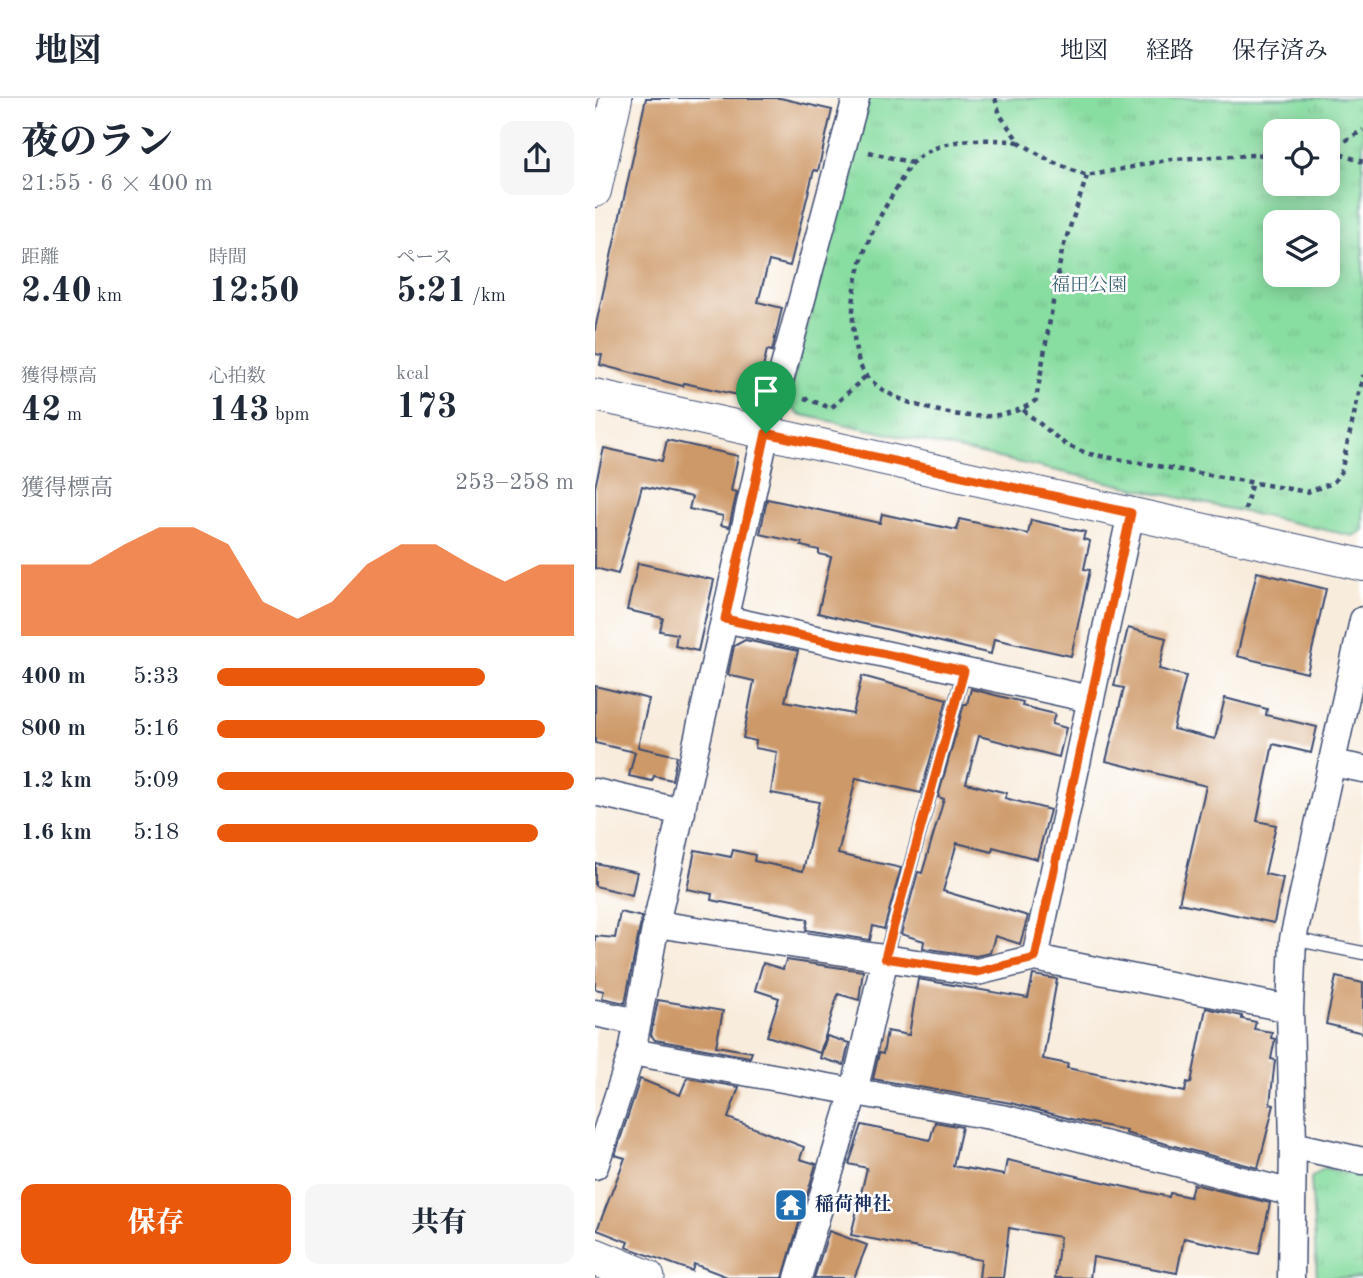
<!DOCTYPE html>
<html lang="ja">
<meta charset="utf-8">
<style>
body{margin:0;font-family:"Old Standard TT","Noto Serif JP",serif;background:#f6f6f7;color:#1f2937;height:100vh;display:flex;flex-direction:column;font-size:26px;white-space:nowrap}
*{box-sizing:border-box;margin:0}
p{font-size:23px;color:#747a83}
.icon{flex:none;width:38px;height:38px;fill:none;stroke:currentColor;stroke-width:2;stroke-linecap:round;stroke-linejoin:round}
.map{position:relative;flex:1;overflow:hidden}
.sheet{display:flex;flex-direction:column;background:#fff;width:595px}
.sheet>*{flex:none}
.fabs{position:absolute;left:668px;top:21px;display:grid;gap:14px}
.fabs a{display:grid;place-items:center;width:77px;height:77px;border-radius:14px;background:#fff;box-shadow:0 4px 18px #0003;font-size:35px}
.pin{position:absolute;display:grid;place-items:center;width:60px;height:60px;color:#fff;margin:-72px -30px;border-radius:50% 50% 50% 0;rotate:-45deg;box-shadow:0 0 7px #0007}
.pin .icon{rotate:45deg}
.round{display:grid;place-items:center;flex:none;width:74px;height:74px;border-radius:14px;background:#f6f6f7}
.overview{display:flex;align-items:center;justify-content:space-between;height:119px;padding:0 21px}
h1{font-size:38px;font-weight:800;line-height:52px}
.metrics{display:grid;grid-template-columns:repeat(3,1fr);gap:10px;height:119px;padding:7px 21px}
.metrics div{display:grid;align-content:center}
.metrics b{font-size:35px;font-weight:800}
.metrics small{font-size:19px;font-weight:400}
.metrics p{font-size:19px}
.chart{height:196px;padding:14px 21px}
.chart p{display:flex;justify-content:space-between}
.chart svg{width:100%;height:126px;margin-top:7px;fill:#ea580c;opacity:.7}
.cta{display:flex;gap:14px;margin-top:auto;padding:14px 21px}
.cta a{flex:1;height:80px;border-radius:14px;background:#ea580c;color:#fff;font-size:28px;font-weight:800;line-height:80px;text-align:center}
.cta a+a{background:#f6f6f7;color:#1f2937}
ul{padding:0 21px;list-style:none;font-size:23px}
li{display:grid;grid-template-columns:112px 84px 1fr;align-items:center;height:52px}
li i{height:18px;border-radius:9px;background:#ea580c}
header{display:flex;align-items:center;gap:42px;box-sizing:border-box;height:98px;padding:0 35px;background:#fff;border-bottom:2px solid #e0e1e3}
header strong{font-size:33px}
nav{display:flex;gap:38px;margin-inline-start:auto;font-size:24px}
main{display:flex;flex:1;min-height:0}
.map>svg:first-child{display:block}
</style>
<header>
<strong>地図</strong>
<nav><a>地図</a><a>経路</a><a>保存済み</a></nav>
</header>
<main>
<section class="sheet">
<div class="overview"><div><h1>夜のラン</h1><p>21:55 · 6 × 400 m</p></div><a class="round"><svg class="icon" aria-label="share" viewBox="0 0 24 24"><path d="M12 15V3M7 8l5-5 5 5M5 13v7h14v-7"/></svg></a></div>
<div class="metrics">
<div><p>距離</p><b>2.40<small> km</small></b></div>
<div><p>時間</p><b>12:50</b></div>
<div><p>ペース</p><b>5:21<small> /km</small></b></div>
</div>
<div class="metrics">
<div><p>獲得標高</p><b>42<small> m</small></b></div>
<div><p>心拍数</p><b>143<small> bpm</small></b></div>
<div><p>kcal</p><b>173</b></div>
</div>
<div class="chart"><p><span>獲得標高</span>253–258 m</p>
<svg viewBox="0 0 160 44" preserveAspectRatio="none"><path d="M0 44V19L10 19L20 19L30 12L40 6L50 6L60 12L70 32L80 38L90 32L100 19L110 12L120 12L130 19L140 25L150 19L160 19V44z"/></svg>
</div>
<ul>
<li><b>400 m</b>5:33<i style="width:75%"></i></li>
<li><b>800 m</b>5:16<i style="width:92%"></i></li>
<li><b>1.2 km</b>5:09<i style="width:100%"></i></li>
<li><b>1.6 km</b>5:18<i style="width:90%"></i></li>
</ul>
<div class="cta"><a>保存</a><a>共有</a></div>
</section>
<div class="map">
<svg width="768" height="1180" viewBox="0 0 768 1180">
<defs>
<pattern id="park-tufts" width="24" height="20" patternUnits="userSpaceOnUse" patternTransform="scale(1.75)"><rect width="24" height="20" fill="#88dda1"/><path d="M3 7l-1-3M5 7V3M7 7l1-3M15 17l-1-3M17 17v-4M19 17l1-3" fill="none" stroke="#75be8d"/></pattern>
</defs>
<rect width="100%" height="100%" fill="#fff"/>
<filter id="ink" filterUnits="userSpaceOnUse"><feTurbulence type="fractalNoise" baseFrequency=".0143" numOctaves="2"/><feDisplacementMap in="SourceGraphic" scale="14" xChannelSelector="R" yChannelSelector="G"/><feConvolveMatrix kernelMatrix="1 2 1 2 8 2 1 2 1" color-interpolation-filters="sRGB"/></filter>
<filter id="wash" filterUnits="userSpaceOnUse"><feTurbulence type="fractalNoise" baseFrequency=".00686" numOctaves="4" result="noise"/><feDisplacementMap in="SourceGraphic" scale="28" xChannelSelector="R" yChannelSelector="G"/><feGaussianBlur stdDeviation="1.57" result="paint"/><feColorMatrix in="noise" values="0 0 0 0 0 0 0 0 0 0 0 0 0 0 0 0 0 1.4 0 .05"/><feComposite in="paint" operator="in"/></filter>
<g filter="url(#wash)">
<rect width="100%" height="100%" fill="#f8ecdc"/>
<path fill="url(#park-tufts)" stroke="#528680" stroke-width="2" fill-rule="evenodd" d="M273,0H768V433L758,438L203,316L192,305ZM681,33H733V86H681ZM681,124H733V177H681Z
M729,1070L768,1078V1180H722L716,1080Z"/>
<g id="blocks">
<path fill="#cd9967" d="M51,0H185L237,12L223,73L219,72L195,168L174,163L163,204L187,210L177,253L172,252L161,301L89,285L88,288L5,267L7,257L0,256V231Z
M72,342L143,358L136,393L142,394L134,429L126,427L128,418L94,411L97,399L47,388L23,476L0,470V389L9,350L67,363Z
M172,401L285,425L287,416L362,432L364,421L433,436L436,422L490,434L488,441L495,443L489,471L495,472L476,558L399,541L396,556L223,515L236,459L224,456V452L206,448L207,445L165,436Z
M43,465L119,482L103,553L80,548L82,536L65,533L68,520L32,512Z
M662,474L731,491L712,575L642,558Z
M533,530L571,540L564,571L591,578L578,631L620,641L630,600L672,611L671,617L722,629L716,655L678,646L662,723L681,727L670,776L688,780L679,825L584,805L611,688L511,663L529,590L519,588Z
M150,542L203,553L190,603L258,616L267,578L352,601L326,695L261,680L243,756L306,770L289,831L278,828L275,842L211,832L213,821L116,802L117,796L92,791L100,752L136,759L138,752L160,757L159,763L208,773L224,704L176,695L182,654L160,650L161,643L148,640L159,583L133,577L139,548Z
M0,588L54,601L43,649L82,658L77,682L59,678L57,683L34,678L40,654L0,645Z
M376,591L428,604L427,608L460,616L457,626L471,630L464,659L384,638L371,685L412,695L410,700L455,712L442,761L398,749L397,754L362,745L348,793L433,818L425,846L400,838L395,855L381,858L328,850L329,843L306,836L323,774L327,775L349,701L343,699L369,606H372Z
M0,765L42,774L37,797L0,788Z
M25,814L47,819L30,905L7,900L9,893L0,891V838L20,840Z
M191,862L268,873L264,902L243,896L225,955L172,938L184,900L160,892L168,865L188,871Z
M438,877L462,881L448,961L473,966L472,970L590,994L592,984L596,985L611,910L647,918V921L661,924L659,931L677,934L676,940L680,941L676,961L680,962L675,1006L679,1007L663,1070L530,1035L531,1032L480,1022L416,1005L278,981L284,955L288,956L292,933L314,937L323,881L433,900Z
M741,879L768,885V935L731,926Z
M63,902L128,913L121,948L157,954L155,959L60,942L56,937Z
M232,938L254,945L249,967L225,960Z
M92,980L144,989L133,1020L209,1049L205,1061L221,1066L188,1180H135L99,1166L97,1173L31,1149L33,1144L2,1132L30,1060L20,1057L45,981L85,997Z
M340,1024L367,1029L358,1068L409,1077L412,1062L574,1099L575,1095L595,1099L598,1086L675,1105L664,1156L589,1140L582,1175L498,1159L495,1180H460L465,1139L414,1130L408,1180H384L386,1162L256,1137L272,1070L254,1066L267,1027L335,1042Z
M234,1133L272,1147L259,1180H219Z"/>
</g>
</g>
<g filter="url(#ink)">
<use href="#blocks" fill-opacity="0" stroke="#3c4b71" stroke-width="2"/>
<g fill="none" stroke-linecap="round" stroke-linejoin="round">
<defs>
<path id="service" d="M698,841L768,855
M290,860L369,573"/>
<path id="minor" d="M130,521L495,601
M737,665L768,671
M0,694L87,714
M61,826L382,874L440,860L695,911
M440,860L536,415
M0,915L43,924
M37,954L412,1021L697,1095
M698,1047L768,1063
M0,1068L37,954L61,826L171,335L261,0
M203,1180L259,994L290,860
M696,1180L698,1047L695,911L698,841L768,522"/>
<path id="tertiary" d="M0,93L21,0
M0,297L768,467"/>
<path id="secondary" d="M0,1159L51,1180"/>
</defs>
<use href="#service" stroke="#3c4b71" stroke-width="15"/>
<use href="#minor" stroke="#3c4b71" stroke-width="29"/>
<use href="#tertiary" stroke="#3c4b71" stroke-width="34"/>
<use href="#secondary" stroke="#3c4b71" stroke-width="39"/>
<path stroke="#3c4b71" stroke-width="4.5" stroke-dasharray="5 5" stroke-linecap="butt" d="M400,0L405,17L424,44L455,63L492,78L576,61L681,56
M424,44C388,40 346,38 317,65C311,71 307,81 303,88C273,135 253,181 259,238C260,250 263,269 272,278C290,300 328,310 354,315C381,321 419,320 441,302L467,153L492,78
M733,53L768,32
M736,53L768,64
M274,54L317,65
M209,300L236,310L271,278
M428,312L471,347L494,356L712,394L738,385L746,374L768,277
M650,412L657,383"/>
<use href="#service" stroke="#fff" stroke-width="12"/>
<use href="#minor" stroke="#fff" stroke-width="26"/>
<use href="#tertiary" stroke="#fff" stroke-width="32"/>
<use href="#secondary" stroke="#fff" stroke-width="37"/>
</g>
</g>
<g fill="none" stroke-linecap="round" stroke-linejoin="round" filter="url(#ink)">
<defs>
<path id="route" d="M171,335L536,415L440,860L382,874L290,860L369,573L130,521Z"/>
</defs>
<use href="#route" stroke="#fff" stroke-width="14"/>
<use href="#route" stroke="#ea580c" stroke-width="9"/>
</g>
<defs>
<symbol id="temple-square" viewBox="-11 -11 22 22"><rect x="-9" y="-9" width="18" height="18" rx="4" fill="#1f6fb2" stroke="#fff"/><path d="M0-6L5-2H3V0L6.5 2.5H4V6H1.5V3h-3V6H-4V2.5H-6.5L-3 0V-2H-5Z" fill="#fff"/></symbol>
</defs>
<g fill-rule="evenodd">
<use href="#temple-square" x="177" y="1088" width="38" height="38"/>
</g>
<g text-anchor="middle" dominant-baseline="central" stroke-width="5" stroke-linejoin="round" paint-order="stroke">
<g font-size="19" fill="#3c6372" stroke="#fff">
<text x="494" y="188">福田公園</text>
</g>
<g font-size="19" font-weight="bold" fill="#1b2f5e" stroke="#fff" text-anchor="start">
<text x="220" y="1107">稲荷神社</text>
</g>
</g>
</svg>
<div class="fabs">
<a><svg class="icon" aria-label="locate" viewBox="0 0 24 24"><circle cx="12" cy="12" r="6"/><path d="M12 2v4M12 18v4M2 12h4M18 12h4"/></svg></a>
<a><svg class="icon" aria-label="layers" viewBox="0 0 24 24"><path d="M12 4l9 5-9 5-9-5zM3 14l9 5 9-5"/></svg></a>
</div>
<div class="pin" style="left:171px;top:335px;background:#1e9e55"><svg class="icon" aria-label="arrive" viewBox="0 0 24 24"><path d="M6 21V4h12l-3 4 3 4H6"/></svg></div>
</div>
</main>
